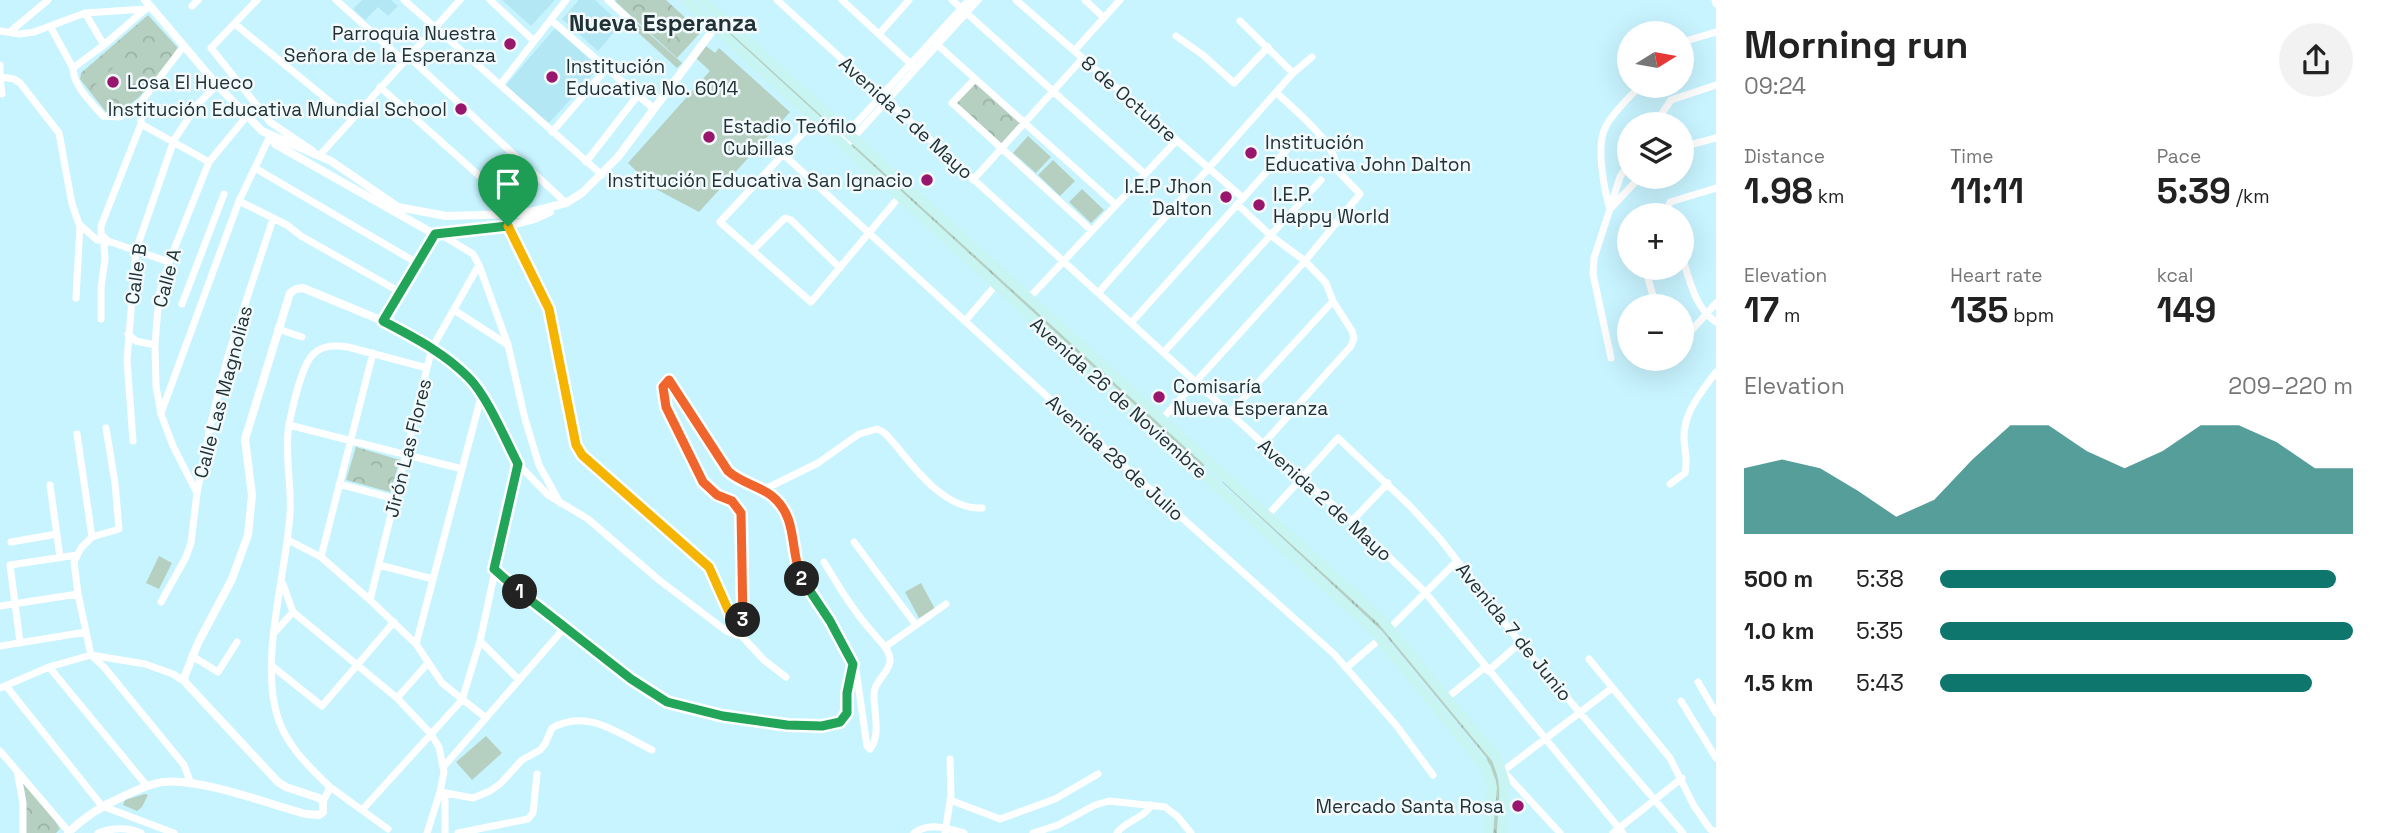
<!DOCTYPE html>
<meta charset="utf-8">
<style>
body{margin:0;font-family:"Space Grotesk",sans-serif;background:#f2f2f2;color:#222;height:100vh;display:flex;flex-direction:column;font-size:26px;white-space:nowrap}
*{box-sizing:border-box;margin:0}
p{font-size:23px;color:#767676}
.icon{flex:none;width:38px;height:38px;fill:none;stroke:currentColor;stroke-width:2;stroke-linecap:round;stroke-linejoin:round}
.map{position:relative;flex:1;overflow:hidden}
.panel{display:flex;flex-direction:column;background:#fff;width:665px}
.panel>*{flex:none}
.needle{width:46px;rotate:79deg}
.fabs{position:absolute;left:1617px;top:21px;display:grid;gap:14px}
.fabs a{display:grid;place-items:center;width:77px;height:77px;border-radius:50%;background:#fff;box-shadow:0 7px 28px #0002;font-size:35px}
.pin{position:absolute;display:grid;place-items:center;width:60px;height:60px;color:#fff;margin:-72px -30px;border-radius:50% 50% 50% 0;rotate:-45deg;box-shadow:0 0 7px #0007}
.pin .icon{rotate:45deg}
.km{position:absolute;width:35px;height:35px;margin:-18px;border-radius:50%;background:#222;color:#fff;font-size:19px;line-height:35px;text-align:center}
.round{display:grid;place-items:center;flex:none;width:74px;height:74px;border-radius:37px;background:#f2f2f2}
.summary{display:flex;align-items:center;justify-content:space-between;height:119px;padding:0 28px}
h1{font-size:38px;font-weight:800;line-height:52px}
.stats{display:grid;grid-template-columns:repeat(3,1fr);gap:10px;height:119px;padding:7px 28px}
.stats div{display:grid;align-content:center}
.stats b{font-size:35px;font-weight:800}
.stats small{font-size:19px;font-weight:400}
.stats p{font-size:19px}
.chart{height:196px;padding:14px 28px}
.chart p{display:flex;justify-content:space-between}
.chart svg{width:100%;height:126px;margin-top:7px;fill:#0f766e;opacity:.7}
ul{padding:0 28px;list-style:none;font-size:23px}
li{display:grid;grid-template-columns:112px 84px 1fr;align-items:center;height:52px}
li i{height:18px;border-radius:9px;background:#0f766e}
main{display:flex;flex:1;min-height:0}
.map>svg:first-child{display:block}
</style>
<main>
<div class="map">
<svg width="1716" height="833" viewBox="0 0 1716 833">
<defs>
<pattern id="grass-tufts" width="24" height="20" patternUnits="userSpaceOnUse" patternTransform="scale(1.75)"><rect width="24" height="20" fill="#b5d0c1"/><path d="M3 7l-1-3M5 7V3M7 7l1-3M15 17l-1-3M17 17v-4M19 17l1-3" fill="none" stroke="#9bb3a6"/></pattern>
<pattern id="forest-crowns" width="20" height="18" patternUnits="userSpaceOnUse" patternTransform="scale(1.75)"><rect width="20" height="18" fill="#b5d0c1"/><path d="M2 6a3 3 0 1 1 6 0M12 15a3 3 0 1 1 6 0" fill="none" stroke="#9bb3a6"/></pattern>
</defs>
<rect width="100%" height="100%" fill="#c8f4ff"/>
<path fill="#b3e7f4" d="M362,0H391L398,6L388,16L378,7L365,20L353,9Z
M502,0H555L531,26Z
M579,0H595L621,24L598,51L562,19Z
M555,28L599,68L550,122L546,123L506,85Z"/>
<path fill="url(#grass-tufts)" d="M726,27L841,132L839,134L724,29Z
M851,141L1205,464L1203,467L848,145Z
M1223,480L1375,619L1489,755C1504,779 1499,805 1497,833H1493L1496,781L1486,757L1382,631L1222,482Z"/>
<path fill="url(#forest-crowns)" d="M617,0H666L701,32L677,58L615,1Z
M148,15L178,48C162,69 135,115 106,112L80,79L81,73Z
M975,83L1022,124L1003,145L956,102Z
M356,447L400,460L390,492L346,480Z
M23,783L50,812L60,829L56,833H26V802Z"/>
<path fill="#b5d0c1" d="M637,23L682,63L677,68L633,28Z
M706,46L715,53L719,48L790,112L699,212L652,187L628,163L710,71L696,58Z
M117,64L131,78L108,100L95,85Z
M1028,136L1051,157L1036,173L1013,153Z
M1053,160L1075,181L1060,196L1038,175Z
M1082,189L1104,210L1091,223L1069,202Z
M362,463L387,469L385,481L360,475Z
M159,556L172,563L159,589L146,583Z
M921,583L935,609L919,618L905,592Z
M486,736L502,753L472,780L456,762Z
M145,794L148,795L142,807L137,811L123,805L125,800Z"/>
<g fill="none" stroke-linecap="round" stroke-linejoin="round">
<path stroke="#fff" stroke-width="7" d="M257,0L211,48L270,122L313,151
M336,0L404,61
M404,0L602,175
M490,0L534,41
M608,0L633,23
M777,0L1302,479L1352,521L1424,591L1623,833
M842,0L913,66
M952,0L1145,174
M1016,0L1243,198
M1085,0L1104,18
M1715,0L1716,4
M192,6L198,0
M85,13L104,45
M551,20L654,109
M1240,21L1293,73
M235,24L351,119
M50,26L73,68
M0,31L20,34L34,32L85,13L146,9
M11,31L48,0
M879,34L909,0
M1176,36L1203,55L1234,83L1268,47
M932,40L1116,205
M1682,42L1716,32
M1074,51L1120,0
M408,56L566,203
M0,65V77
M0,77L14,79L20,83L59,133L72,204L79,224L97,240L108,241L169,262
M0,78L2,94
M975,79L952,103L1092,231
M500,85L566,0
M380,87L522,214
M141,102L120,117L103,116C92,103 73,86 73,68L104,45L149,6
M815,120L720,222L811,302L899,197
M141,124L209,162
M1655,124L1671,100L1716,85
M552,132L607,68
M839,142L969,0
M845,147L978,0
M1682,147L1716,138
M783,154L1064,412L1334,654L1396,725L1433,775
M319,156L460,0
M586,162L638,95
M255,168L417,263
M973,180L1082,59
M239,201L287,225L301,236L400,292
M1237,204L1270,235L1305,261L1326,283L1333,301L1352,331L1354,338L1351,346L1263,444
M1611,205L1620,177L1629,163
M1610,209C1604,189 1596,147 1605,128C1612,113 1629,98 1640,86
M1670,215L1668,208L1670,202L1716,188
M508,226L551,316L576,445L582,455L709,567L738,632
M440,234L473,254L479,265L508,345L525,419L539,465L560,503
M753,250L785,218L791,220L840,268
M1682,256C1689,279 1695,308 1716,322
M1645,268L1656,306
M1098,293L1293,73L1312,57
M1030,297L1176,141
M76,298L80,225
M182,304L224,194
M454,310L508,345
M101,319V288L105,259L104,246L108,241L101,234V226L141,124V102L183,47
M383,321L432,348L469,378L495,420L518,464L548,495L588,519L659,580L725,630L731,633L738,632L764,660L786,677
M965,321L995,286
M1131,323L1297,138
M278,329L302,337
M128,334L136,341L155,345
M1682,341L1716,303
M1164,352L1321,180
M1611,358L1593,274L1594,258L1610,209L1640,177
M161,413L239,201L270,136
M1230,413L1333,301
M1163,418L1305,261L1360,194L1335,168C1340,146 1292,108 1277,93
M289,425L462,469
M77,434L92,537L81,548L74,562L78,594L91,655L104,667L184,765L191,784
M133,441L127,360L136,250L174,140L197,105L217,85
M339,484L395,499
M1670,484L1685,473C1688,460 1685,453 1684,440C1683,412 1701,393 1716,372
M50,485L60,557
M763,490L818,463L859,434L877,429C887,432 891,441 898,448C918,473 947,510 982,508
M197,493L173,446L161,414L156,386L155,345L159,295L169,262L209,162L246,117
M1268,515L1338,438L1410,506L1441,540L1522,645L1683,833
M1352,521L1388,483
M92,537L119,529L115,483L106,428
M288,540L321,557L370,600L416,644L442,683L486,718
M11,542L57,534
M854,542L916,625
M321,557L373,353
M824,562C839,587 854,612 874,634C880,642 891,650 890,662C888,674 873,682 874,696C874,713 881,735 870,749
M379,565L433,579
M494,570L631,679L667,702L723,716L787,725L822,726L840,722L847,713V693L853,665
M283,584L293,612L397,698L431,734L439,747L444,772L440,792L427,833
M370,600L432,348L479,265
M161,602L186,557L191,543L197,493L211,422L228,356L273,219
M0,606L78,594
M1390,628L1456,562
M275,632L293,612
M738,632L742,628L744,612L741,514L737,505L732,501L717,495L703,482L666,407L663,387L669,380L673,383L694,422L728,471L735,478L755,485L771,495L787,514L793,534L802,580L830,621L856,670L867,746L870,749
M480,641L519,680
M20,642L10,565L77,555
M416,644L481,397
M0,646L86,632
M885,647L946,604
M192,656L218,672L237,642
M1589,659L1670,758L1694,806L1710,829L1716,832
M272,666L322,706L394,622
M49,667L147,786
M1346,668L1381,638
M1488,671L1520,643
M1698,682L1716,713
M6,686L102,806L174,833
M0,688L49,667L91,655L145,664L173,674L185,682
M1448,697L1485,667
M397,698L428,663
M1681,701L1716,758
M0,751L69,832
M444,766L566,626
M17,771L23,803V833
M330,787L388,829
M440,792L473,798L490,791L501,783L522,760L540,750L545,744L552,728C588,708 619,734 652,750
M445,793V833
M950,800L1000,819L1055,799L1098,774
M323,802L330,787C309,767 285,744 277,715C260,658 286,574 290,514C292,485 284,453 289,424C293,406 300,372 310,358C319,345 334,345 348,347L427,368
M363,809L462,700L480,641L518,464
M98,833C112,828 127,827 141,833
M458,833L528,819L533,813L537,774
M914,833C929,822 947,828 964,833
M945,833L951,795L950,759
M1033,833L1058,825L1095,805L1109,801L1165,807L1178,817L1191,833
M1117,833C1126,820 1144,819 1151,805
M1560,833L1503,771L1612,688
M1613,833L1682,778"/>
<path stroke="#fff" stroke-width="8" d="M145,0L217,85L262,131L331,161L398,207L446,216L522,214L566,203L582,193L618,157L722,18
M272,137L275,144L434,234L508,226L535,219L550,212
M68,833C84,817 101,806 122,797C135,791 148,784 163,782C201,778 268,804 306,814L319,815L323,812V802L319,798L286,787L278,782L185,682L184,678L198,643L232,579L248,535L252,495L245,439L290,293L296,289L303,288L383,321L434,234"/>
<path stroke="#c8f4f1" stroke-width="10" d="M685,0L1371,628L1486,768L1492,787L1488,833
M702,0L1382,620L1497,759L1505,783L1502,833"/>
</g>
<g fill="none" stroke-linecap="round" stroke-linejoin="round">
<defs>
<path id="split-1" d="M508,226L435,234L383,321C413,337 445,353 469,378C487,396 506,441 518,464L494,569L520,592"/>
<path id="split-2" d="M520,592L631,679L667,702L723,716L787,725L822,726L840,722L847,713V693L853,664L830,621L802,579"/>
<path id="split-3" d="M743,620L741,513L732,501L717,495L703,482L666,407L663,387L669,380L728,471C741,483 758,485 772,496C799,518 789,551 802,579"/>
<path id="split-4" d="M508,226L549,309L576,445L582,455L709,567L738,632L742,628L743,620"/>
</defs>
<use href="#split-1" stroke="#fff" stroke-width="14"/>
<use href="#split-2" stroke="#fff" stroke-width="14"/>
<use href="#split-3" stroke="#fff" stroke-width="14"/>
<use href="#split-4" stroke="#fff" stroke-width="14"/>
<use href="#split-1" stroke="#22a559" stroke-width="9"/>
<use href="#split-2" stroke="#22a559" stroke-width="9"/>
<use href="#split-3" stroke="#f0652b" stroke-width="9"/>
<use href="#split-4" stroke="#f5b400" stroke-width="9"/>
</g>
<g fill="#98176d" stroke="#f2fafc" stroke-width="2.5">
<circle cx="510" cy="44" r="7"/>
<circle cx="552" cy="77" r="7"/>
<circle cx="113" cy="82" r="7"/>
<circle cx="461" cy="109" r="7"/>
<circle cx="709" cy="137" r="7"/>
<circle cx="1251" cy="153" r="7"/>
<circle cx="927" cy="180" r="7"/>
<circle cx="1226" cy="197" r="7"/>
<circle cx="1259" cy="205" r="7"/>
<circle cx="1159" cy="397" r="7"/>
<circle cx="1518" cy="806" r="7"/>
</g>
<g text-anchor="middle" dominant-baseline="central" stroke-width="5" stroke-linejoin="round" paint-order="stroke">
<g font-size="19" fill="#213236" stroke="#f2fafc" text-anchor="start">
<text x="496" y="33" text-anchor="end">Parroquia Nuestra<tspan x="496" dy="22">Señora de la Esperanza</tspan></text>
<text x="566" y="66">Institución<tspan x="566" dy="22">Educativa No. 6014</tspan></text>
<text x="127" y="82">Losa El Hueco</text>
<text x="447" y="109" text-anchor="end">Institución Educativa Mundial School</text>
<text x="723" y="126">Estadio Teófilo<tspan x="723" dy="22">Cubillas</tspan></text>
<text x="1265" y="142">Institución<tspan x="1265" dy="22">Educativa John Dalton</tspan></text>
<text x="913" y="180" text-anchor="end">Institución Educativa San Ignacio</text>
<text x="1212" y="186" text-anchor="end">I.E.P Jhon<tspan x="1212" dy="22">Dalton</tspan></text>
<text x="1273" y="194">I.E.P.<tspan x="1273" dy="22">Happy World</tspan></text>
<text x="1173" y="386">Comisaría<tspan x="1173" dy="22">Nueva Esperanza</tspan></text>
<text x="1504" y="806" text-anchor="end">Mercado Santa Rosa</text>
</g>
<g font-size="19" fill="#213236" stroke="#f2fafc">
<text transform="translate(1129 99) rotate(41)">8 de Octubre</text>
<text transform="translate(906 118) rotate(42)">Avenida 2 de Mayo</text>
<text transform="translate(136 274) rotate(-82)">Calle B</text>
<text transform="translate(167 278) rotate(-75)">Calle A</text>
<text transform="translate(223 392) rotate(-75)">Calle Las Magnolias</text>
<text transform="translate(1119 398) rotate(42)">Avenida 26 de Noviembre</text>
<text transform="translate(408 448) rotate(-76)">Jirón Las Flores</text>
<text transform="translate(1115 458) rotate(42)">Avenida 28 de Julio</text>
<text transform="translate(1325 500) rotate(42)">Avenida 2 de Mayo</text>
<text transform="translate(1514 632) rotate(51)">Avenida 7 de Junio</text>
</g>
<g font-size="23" font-weight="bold" fill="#213236" stroke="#f2fafc">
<text x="663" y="23">Nueva Esperanza</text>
</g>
</g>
</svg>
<div class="fabs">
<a><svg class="needle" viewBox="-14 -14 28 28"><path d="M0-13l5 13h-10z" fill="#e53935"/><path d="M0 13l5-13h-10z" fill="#767676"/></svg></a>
<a><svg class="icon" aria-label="layers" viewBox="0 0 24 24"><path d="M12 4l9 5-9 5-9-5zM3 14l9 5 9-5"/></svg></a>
<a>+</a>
<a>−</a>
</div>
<div class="pin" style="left:508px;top:226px;background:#1e9e55"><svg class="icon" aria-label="arrive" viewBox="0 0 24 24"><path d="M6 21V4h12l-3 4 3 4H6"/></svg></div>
<b class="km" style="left:520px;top:592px">1</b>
<b class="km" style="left:802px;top:579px">2</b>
<b class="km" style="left:743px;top:620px">3</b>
</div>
<section class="panel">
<div class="summary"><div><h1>Morning run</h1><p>09:24</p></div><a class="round"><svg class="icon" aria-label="share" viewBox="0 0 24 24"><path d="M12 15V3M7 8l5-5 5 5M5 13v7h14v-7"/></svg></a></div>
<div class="stats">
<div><p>Distance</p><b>1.98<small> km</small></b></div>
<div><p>Time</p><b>11:11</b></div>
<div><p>Pace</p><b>5:39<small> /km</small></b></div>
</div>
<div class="stats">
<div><p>Elevation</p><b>17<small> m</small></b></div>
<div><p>Heart rate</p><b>135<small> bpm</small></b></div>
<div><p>kcal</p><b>149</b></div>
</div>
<div class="chart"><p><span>Elevation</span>209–220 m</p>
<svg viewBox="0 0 160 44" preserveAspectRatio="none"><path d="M0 44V21L10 18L20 21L30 29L40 38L50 32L60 18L70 6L80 6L90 15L100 21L110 15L120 6L130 6L140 12L150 21L160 21V44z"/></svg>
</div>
<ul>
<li><b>500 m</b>5:38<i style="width:96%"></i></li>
<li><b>1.0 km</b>5:35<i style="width:100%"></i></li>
<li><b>1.5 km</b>5:43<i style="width:90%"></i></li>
</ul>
</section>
</main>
